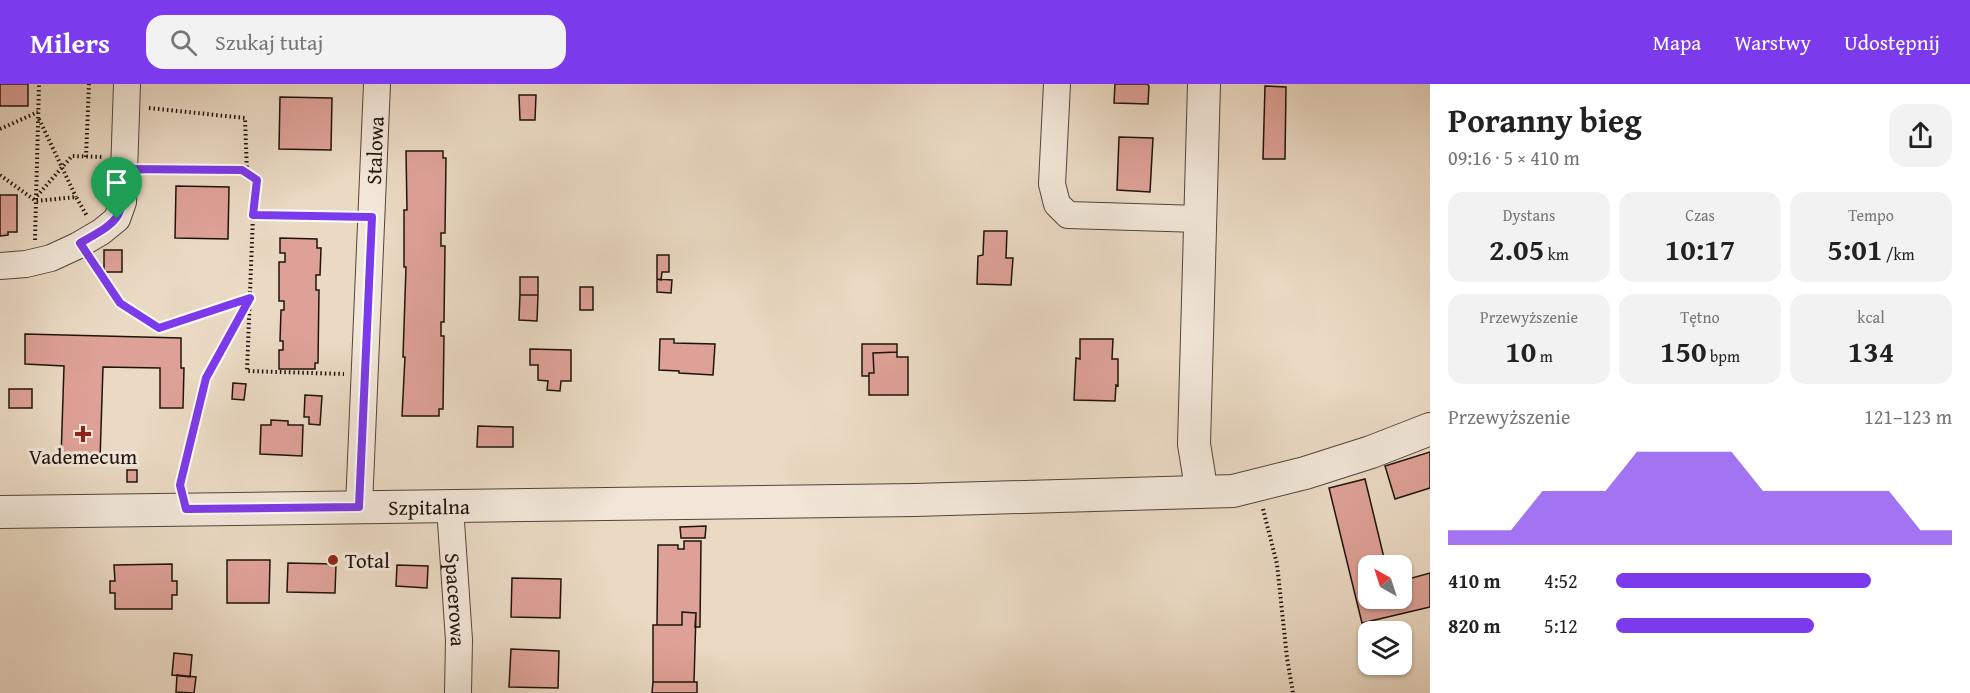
<!DOCTYPE html>
<html lang="pl">
<meta charset="utf-8">
<style>
body{margin:0;font-family:"Gentium Book Plus",serif;background:#f2f2f2;color:#222;height:100vh;display:flex;flex-direction:column;font-size:22px;white-space:nowrap}
*{box-sizing:border-box;margin:0}
p{font-size:20px;color:#767676}
.icon{flex:none;width:33px;height:33px;fill:none;stroke:currentColor;stroke-width:2;stroke-linecap:round;stroke-linejoin:round}
.map{position:relative;flex:1;overflow:hidden}
.sheet{display:flex;flex-direction:column;background:#fff;width:540px}
.sheet>*{flex:none}
.needle{width:39px;rotate:321deg}
.fabs{position:absolute;left:1358px;top:471px;display:grid;gap:12px}
.fabs a{display:grid;place-items:center;width:54px;height:54px;border-radius:12px;background:#fff;box-shadow:0 2px 4px #0004;font-size:30px}
.pin{position:absolute;display:grid;place-items:center;width:51px;height:51px;color:#fff;margin:-62px -26px;border-radius:50% 50% 50% 0;rotate:-45deg;box-shadow:0 0 6px #0007}
.pin .icon{rotate:45deg}
.round{display:grid;place-items:center;flex:none;width:63px;height:63px;border-radius:18px;background:#f2f2f2}
.headline{display:flex;align-items:center;justify-content:space-between;height:102px;padding:0 18px}
h1{font-size:33px;font-weight:800;line-height:45px}
.stats{display:grid;grid-template-columns:repeat(3,1fr);gap:9px;height:102px;padding:6px 18px}
.stats div{display:grid;align-content:center;border-radius:15px;background:#f2f2f2;text-align:center}
.stats b{font-size:30px;font-weight:800}
.stats small{font-size:16px;font-weight:400}
.stats p{font-size:16px}
.chart{height:168px;padding:12px 18px}
.chart p{display:flex;justify-content:space-between}
.chart svg{width:100%;height:108px;margin-top:6px;fill:#7c3aed;opacity:.7}
ul{padding:0 18px;list-style:none;font-size:20px}
li{display:grid;grid-template-columns:96px 72px 1fr;align-items:center;height:45px}
li i{height:15px;border-radius:8px;background:#7c3aed}
header{display:flex;align-items:center;gap:36px;box-sizing:border-box;height:84px;padding:0 30px;background:#7c3aed;color:#fff}
header strong{font-size:28px}
nav{display:flex;gap:33px;margin-inline-start:auto;font-size:21px}
.search{width:420px;height:54px;background:#f2f2f2;display:flex;align-items:center;gap:15px;box-sizing:border-box;padding:0 21px;border-radius:18px;color:#767676;font-size:22px}
main{display:flex;flex:1;min-height:0}
.map>svg:first-child{display:block}
</style>
<header>
<strong>Milers</strong>
<div class="search"><svg class="icon" aria-label="search" viewBox="0 0 24 24"><circle cx="10" cy="10" r="6"/><path d="M15 15l6 6"/></svg>Szukaj tutaj</div>
<nav><a>Mapa</a><a>Warstwy</a><a>Udostępnij</a></nav>
</header>
<main>
<div class="map">
<svg width="1430" height="609" viewBox="0 0 1430 609">
<rect width="100%" height="100%" fill="#ead9c3"/>
<filter id="stains"><feTurbulence type="fractalNoise" baseFrequency=".00333" numOctaves="4"/><feColorMatrix values="0 0 0 0 .2 0 0 0 0 .09 0 0 0 0 .02 0 0 0 .5 -.17"/></filter>
<radialGradient id="worn" r=".72"><stop offset=".6" stop-color="#630" stop-opacity="0"/><stop offset="1" stop-color="#630" stop-opacity=".3"/></radialGradient>
<path fill="#dea197" stroke="#1f140c" stroke-width="1.5" d="M0,0H28V22H0Z
M1115,0H1147L1149,2L1148,20L1114,19Z
M1265,2L1286,3L1285,75H1263Z
M519,11H536L535,36H520Z
M280,13L332,14L331,66L279,65Z
M1119,53L1153,54L1150,108L1117,106Z
M406,67H443V74H446L445,149H441V162H445L444,238H441V252H444L443,325H439V332H402L405,273H403L406,183H404V126H407Z
M176,102L229,103L228,155L175,154Z
M0,111H17V148H8V151L0,152Z
M984,147H1007L1006,174H1013L1011,201L977,200L978,172L983,171Z
M280,154L317,155V164H321L320,191H316V206H319L318,279H315V285H279V266H283V257H280L281,226H284V217H279V178H285V169H280Z
M104,166H122V188H104Z
M657,171H669V188H662L661,196L657,195Z
M520,193H538V211H520Z
M657,195L672,196L671,209L657,208Z
M580,203H593V226H580Z
M520,211H538L537,237L519,236Z
M25,250L181,254V284H184L183,324H160V284L103,283L100,376L61,375L64,282L25,280Z
M660,255H674V259L715,260L713,291L679,289V287L659,286Z
M1080,255H1113L1112,275H1118V302L1116,301L1115,317L1074,316L1076,274L1080,275Z
M862,260H897V268L873,269L874,289H869V292H862Z
M530,265L571,266V297H561L560,307L547,306L548,297L538,296V281H530Z
M897,268V273H908V311H869V289H874L873,269Z
M233,299L246,300L244,316L232,315Z
M9,305H32V324H9Z
M305,311L322,312L320,341L309,340V333H304Z
M271,336L288,337V341H303L302,372L260,370L261,341H271Z
M478,342L513,343V363H477Z
M1430,368V404L1395,415L1385,382Z
M127,386H137V398H127Z
M1365,395L1386,482H1368V514H1401V497L1430,489V523L1362,539L1329,404Z
M706,442L705,454H681L680,443Z
M684,457H701L700,543H695L696,529L682,528V541H657L658,461H678V465H684Z
M227,476H270L269,519H227Z
M288,479L336,480L335,509L287,508Z
M172,480V497H177V511H172V525H115V509H110V497H115L114,481Z
M397,481L428,482L427,504L396,502Z
M512,494L561,495L560,534L511,533Z
M682,528L696,529L694,598H653V541H682Z
M511,565L559,567L558,604L509,603Z
M174,569L192,571L190,593L172,591Z
M177,591L196,593L194,609L176,608Z
M653,598H697V609H652Z"/>
<g fill="none" stroke-linecap="round" stroke-linejoin="round">
<defs>
<g id="minor">
<path d="M1057,0L1052,100L1057,120L1068,131L1200,135"/>
<path d="M0,182L26,180L51,174L77,162L101,148L117,135L123,118L127,0"/>
<path id="s1" d="M359,422L377,0"/>
<path id="s2" d="M450,423L459,556L458,609"/>
</g>
<g id="tertiary">
<path d="M1199,408V391L1194,360L1204,0"/>
<path id="s3" d="M0,428L915,416L1233,407L1305,389L1371,368L1430,345"/>
</g>
</defs>
<use href="#minor" stroke="#52453a" stroke-width="28"/>
<use href="#tertiary" stroke="#52453a" stroke-width="34"/>
<path stroke="#1f140c" stroke-width="4" stroke-dasharray="1.5 3" stroke-linecap="butt" d="M149,24L245,34L247,89
M39,35L76,113
M0,45L38,28
M86,73L89,0
M147,85L242,86L257,96L253,131L350,132
M0,91L36,117L76,113L87,132
M37,112L72,72L104,73
M253,131L247,287L344,290
M35,156L39,0
M92,178L120,219L159,244L250,214L206,294L180,400
M1263,425L1277,480L1287,574L1293,609"/>
<use href="#minor" stroke="#f1e6d8" stroke-width="26"/>
<use href="#tertiary" stroke="#f1e6d8" stroke-width="32"/>
</g>
<g fill="none" stroke-linecap="round" stroke-linejoin="round">
<defs>
<path id="route" d="M124,85L242,86L257,96L253,131L372,133L359,423L186,425L180,401L206,294L250,214L159,244L120,219L80,159C123,135 123,134 124,85Z"/>
</defs>
<use href="#route" stroke="#fff" stroke-width="12"/>
<use href="#route" stroke="#7c3aed" stroke-width="8"/>
</g>
<g fill="#8f2418" stroke="#f1e6d8" stroke-width="2">
<path d="M80 341h6v6h6v6h-6v6h-6v-6h-6v-6h6z"/>
<circle cx="333" cy="476" r="6"/>
</g>
<g text-anchor="middle" dominant-baseline="central" stroke-width="6" stroke-linejoin="round" paint-order="stroke">
<g font-size="21" fill="#1f140c" stroke="#f1e6d8">
<text stroke="none"><textPath href="#s1" startOffset="356">Stalowa</textPath></text>
<text stroke="none"><textPath href="#s3" startOffset="429">Szpitalna</textPath></text>
<text stroke="none"><textPath href="#s2" startOffset="93">Spacerowa</textPath></text>
</g>
<g font-size="21" fill="#1f140c" stroke="#f1e6d8">
<text x="83" y="372">Vademecum</text>
<text x="345" y="476" text-anchor="start">Total</text>
</g>
</g>
<rect width="100%" height="100%" filter="url(#stains)"/>
<rect width="100%" height="100%" fill="url(#worn)"/>
</svg>
<div class="fabs">
<a><svg class="needle" viewBox="-14 -14 28 28"><path d="M0-13l5 13h-10z" fill="#e53935"/><path d="M0 13l5-13h-10z" fill="#767676"/></svg></a>
<a><svg class="icon" aria-label="layers" viewBox="0 0 24 24"><path d="M12 4l9 5-9 5-9-5zM3 14l9 5 9-5"/></svg></a>
</div>
<div class="pin" style="left:117px;top:135px;background:#1e9e55"><svg class="icon" aria-label="arrive" viewBox="0 0 24 24"><path d="M6 21V4h12l-3 4 3 4H6"/></svg></div>
</div>
<section class="sheet">
<div class="headline"><div><h1>Poranny bieg</h1><p>09:16 · 5 × 410 m</p></div><a class="round"><svg class="icon" aria-label="share" viewBox="0 0 24 24"><path d="M12 15V3M7 8l5-5 5 5M5 13v7h14v-7"/></svg></a></div>
<div class="stats">
<div><p>Dystans</p><b>2.05<small> km</small></b></div>
<div><p>Czas</p><b>10:17</b></div>
<div><p>Tempo</p><b>5:01<small> /km</small></b></div>
</div>
<div class="stats">
<div><p>Przewyższenie</p><b>10<small> m</small></b></div>
<div><p>Tętno</p><b>150<small> bpm</small></b></div>
<div><p>kcal</p><b>134</b></div>
</div>
<div class="chart"><p><span>Przewyższenie</span>121–123 m</p>
<svg viewBox="0 0 160 44" preserveAspectRatio="none"><path d="M0 44V38L10 38L20 38L30 22L40 22L50 22L60 6L70 6L80 6L90 6L100 22L110 22L120 22L130 22L140 22L150 38L160 38V44z"/></svg>
</div>
<ul>
<li><b>410 m</b>4:52<i style="width:76%"></i></li>
<li><b>820 m</b>5:12<i style="width:59%"></i></li>
</ul>
</section>
</main>
